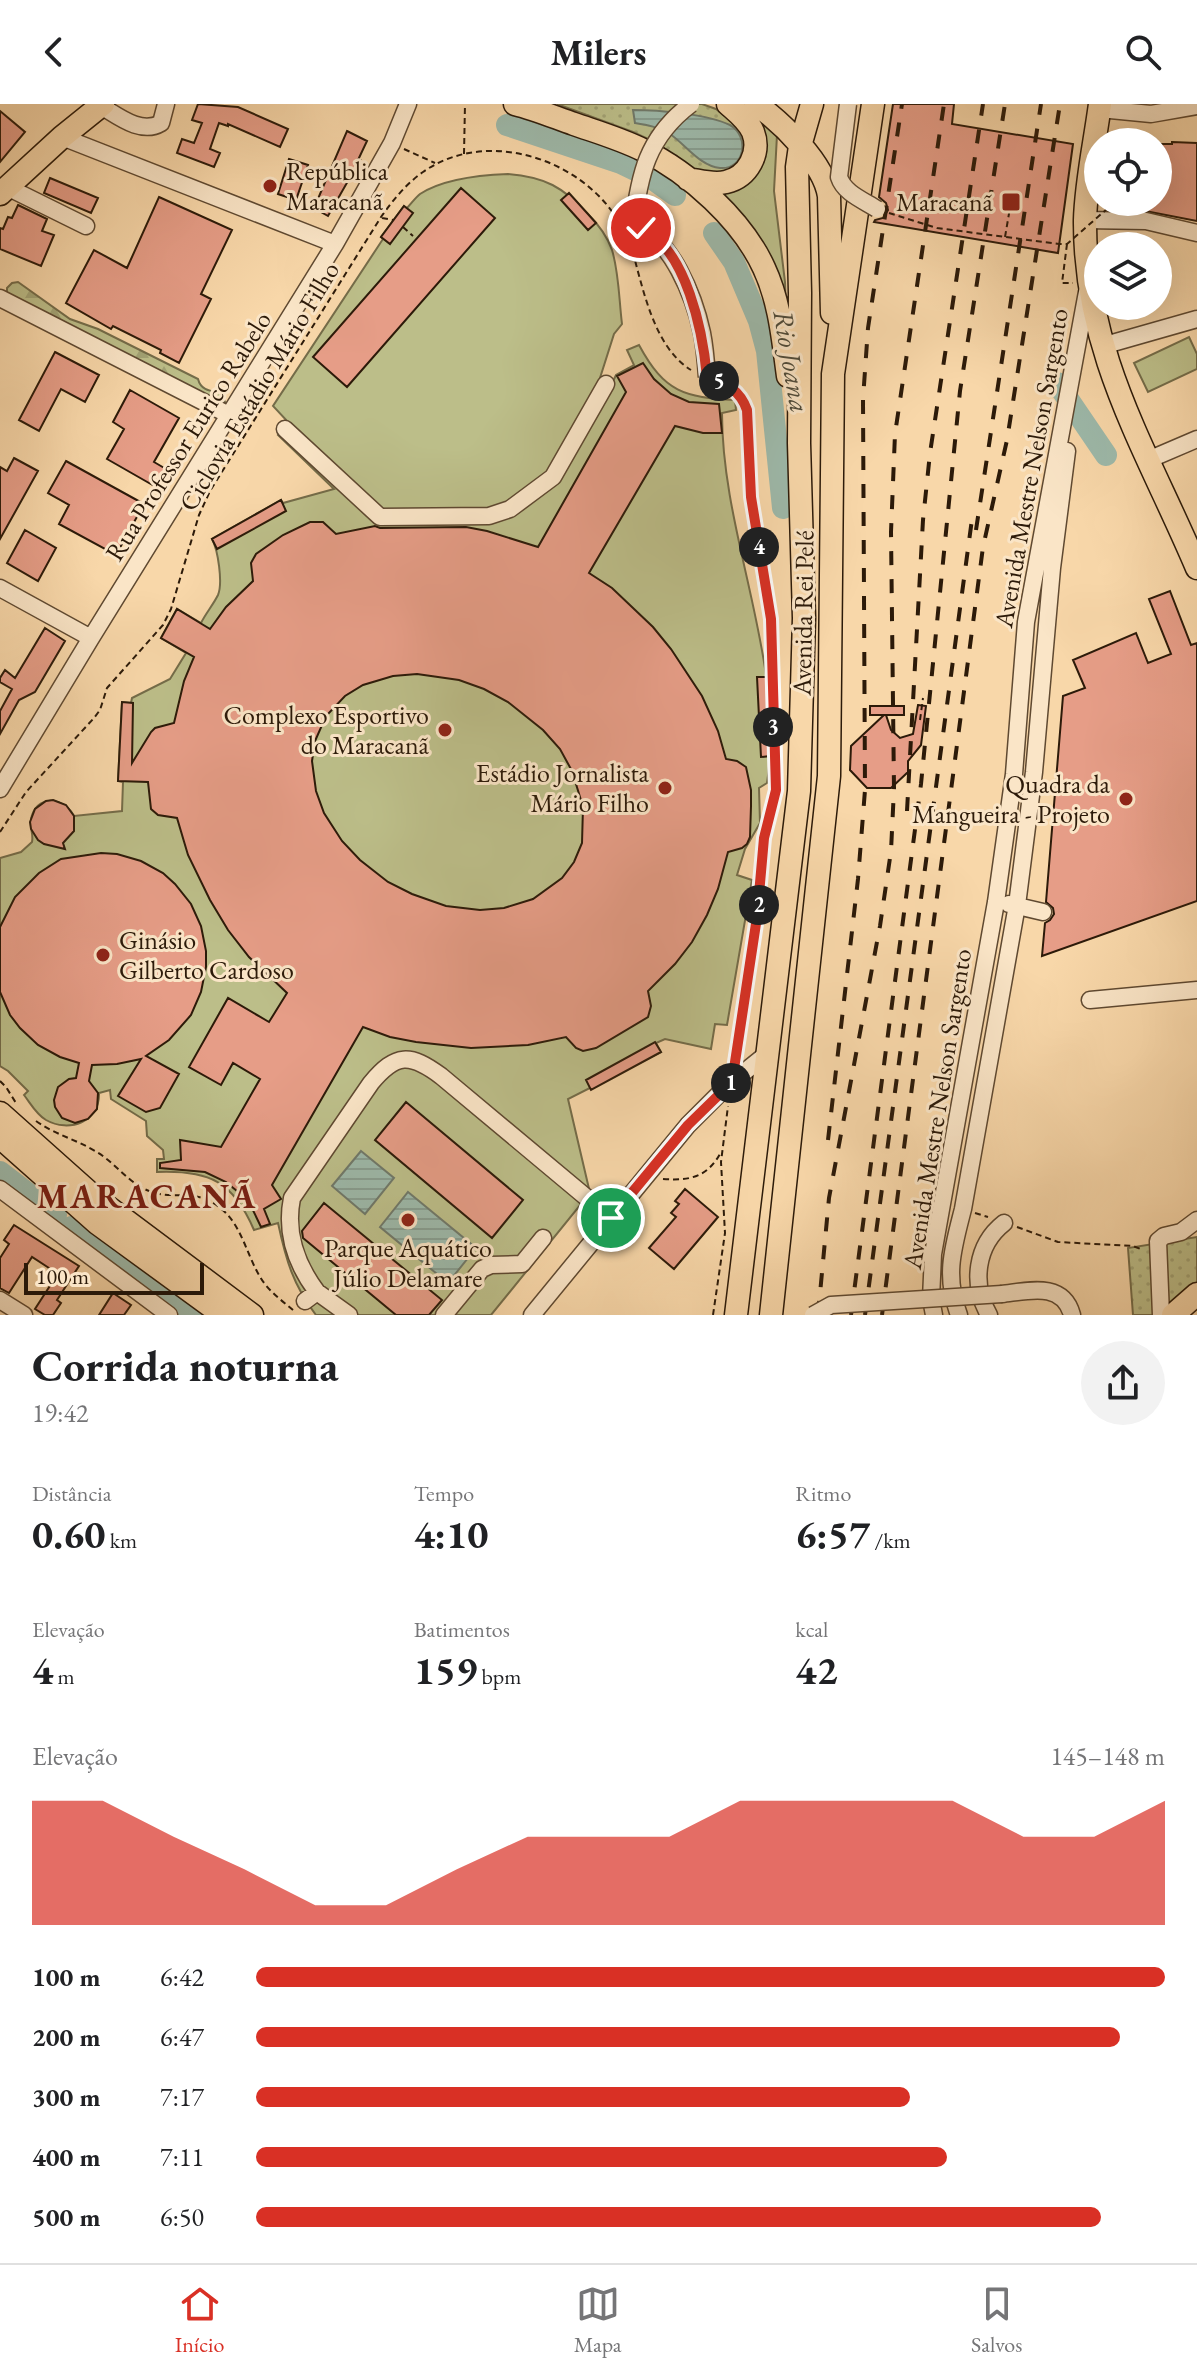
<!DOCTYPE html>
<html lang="pt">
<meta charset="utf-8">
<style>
body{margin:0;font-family:"EB Garamond",serif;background:#f2f2f2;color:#202124;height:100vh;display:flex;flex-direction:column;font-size:30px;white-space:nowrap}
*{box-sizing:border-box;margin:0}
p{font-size:26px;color:#757577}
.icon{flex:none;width:44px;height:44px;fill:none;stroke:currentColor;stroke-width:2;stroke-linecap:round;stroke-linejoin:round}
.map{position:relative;height:1211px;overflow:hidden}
.side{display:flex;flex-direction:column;background:#fff;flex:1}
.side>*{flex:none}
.buttons{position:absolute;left:1084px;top:24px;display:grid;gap:16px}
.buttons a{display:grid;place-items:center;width:88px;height:88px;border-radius:50%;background:#fff;box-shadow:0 8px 32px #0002;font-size:40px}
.scale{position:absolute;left:24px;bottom:20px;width:180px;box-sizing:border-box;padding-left:8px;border:4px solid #2c1a09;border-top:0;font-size:22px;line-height:28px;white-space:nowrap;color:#2c1a09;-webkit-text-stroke:6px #fae5c7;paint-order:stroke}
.pin{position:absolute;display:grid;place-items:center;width:68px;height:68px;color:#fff;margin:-34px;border:4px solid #fff;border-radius:50%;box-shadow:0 2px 8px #0007}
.km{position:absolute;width:40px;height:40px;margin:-20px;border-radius:50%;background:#222;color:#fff;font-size:22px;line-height:40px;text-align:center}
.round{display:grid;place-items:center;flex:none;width:84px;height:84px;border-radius:42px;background:#f2f2f2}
.headline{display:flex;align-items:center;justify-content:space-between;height:136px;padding:0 32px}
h1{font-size:44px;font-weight:700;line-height:60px}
.stats{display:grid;grid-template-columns:repeat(3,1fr);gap:12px;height:136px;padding:8px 32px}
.stats div{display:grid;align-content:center}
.stats b{font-size:40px;font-weight:700}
.stats small{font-size:22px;font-weight:400}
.stats p{font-size:22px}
.chart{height:224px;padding:16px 32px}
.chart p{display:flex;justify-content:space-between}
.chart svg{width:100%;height:144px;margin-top:8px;fill:#d93025;opacity:.7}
ul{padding:0 32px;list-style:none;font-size:26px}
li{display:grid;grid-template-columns:128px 96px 1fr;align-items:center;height:60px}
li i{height:20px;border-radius:10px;background:#d93025}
header{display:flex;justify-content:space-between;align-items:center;height:104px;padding:0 32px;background:#fff;font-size:36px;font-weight:700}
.menu{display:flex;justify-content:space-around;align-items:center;height:112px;border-top:2px solid #e0e0e0;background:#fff;font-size:22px;color:#757577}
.menu a{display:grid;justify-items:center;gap:4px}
.menu .selected{color:#d93025}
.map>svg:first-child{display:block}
</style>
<header><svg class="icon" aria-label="back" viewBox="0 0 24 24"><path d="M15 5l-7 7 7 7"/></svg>Milers<svg class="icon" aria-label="search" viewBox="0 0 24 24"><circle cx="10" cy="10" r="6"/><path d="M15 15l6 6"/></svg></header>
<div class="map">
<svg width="1197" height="1211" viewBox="0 0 1197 1211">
<defs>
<pattern id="forest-firs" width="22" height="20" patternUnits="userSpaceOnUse" patternTransform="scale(2)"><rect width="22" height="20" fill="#bcbe89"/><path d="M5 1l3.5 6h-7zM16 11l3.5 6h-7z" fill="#a2a375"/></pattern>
<pattern id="park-dots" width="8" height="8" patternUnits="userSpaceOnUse" patternTransform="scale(2)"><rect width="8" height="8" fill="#bcbe89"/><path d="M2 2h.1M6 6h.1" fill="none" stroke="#a2a375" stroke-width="1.8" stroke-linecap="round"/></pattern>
<pattern id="water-rules" width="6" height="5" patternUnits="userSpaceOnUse" patternTransform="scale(2)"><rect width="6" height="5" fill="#9db9aa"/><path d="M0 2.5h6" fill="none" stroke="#879e91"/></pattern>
</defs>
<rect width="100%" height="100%" fill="#f8d7a9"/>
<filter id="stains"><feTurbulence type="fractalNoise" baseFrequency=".0025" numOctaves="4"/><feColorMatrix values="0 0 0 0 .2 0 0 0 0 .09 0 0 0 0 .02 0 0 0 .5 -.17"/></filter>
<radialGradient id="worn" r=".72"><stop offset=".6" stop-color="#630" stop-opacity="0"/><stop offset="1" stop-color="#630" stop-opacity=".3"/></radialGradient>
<path fill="#bcbe89" stroke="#746c49" stroke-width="2" d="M742,0L777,31L774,87L785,178L786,207L713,85Z
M508,70C545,73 563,83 588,110C598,120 607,132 612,146C619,169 619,196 622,220L614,230L600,274L610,284L616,271L634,261L627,246L639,241C665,289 684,293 735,296L736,306L722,309C722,434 786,556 767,679L759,684L760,719L745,745L737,771L752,776L727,921L715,920L711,945L665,935L656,939L661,948L568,995L590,1089L491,1211H316C293,1181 286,1156 278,1119L254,1126C233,1077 209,1066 157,1068V1055H164L163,1046L147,1032L146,1017L111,995L110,986L99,989C100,1018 69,1029 46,1016C36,1010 31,1000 24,991L28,987L8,967L0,962V754L21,748L32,738C34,729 28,721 32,711C40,689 65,695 74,712L122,707L123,678L118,677L122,598L131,599L132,594L170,575L186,549L161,534L177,505L201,519C206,509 213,501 218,491C223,479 218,446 212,435L281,396L283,399L334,385L278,331L289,319L273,302L383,135L381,133L404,102L407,104C411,100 415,94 420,90C443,75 481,71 508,70Z
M1189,233L1197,250V265L1148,288L1134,259Z"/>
<path fill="url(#forest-firs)" stroke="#746c49" stroke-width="2" d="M18,178L70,215L98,225L198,275C201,287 211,287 221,289L225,298L220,303L7,190V184L12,179Z"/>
<path fill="url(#park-dots)" stroke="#746c49" stroke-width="2" d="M557,0H702L716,5L740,24L746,35L742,56L728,70L698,69L657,39L633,28Z
M1197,1133V1179L1187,1185L1158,1211H1133L1128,1144Z"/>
<path fill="url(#water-rules)" stroke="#70796a" stroke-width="2" d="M633,6C658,6 707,10 730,21C750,32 745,66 720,64C700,62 686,41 670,30C658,23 648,21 635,19Z
M361,1047L394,1074L365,1110L332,1082Z
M408,1088L476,1144L448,1179L380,1123Z"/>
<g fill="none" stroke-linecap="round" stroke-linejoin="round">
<path stroke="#9db9aa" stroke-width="22" d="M507,21L621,59L650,73L675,91
M714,129L734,158L759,217L767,247L783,404
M1057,279L1106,351
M0,1068L56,1111
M72,1123L191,1211"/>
</g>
<path fill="#e69d87" stroke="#2c1a09" stroke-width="2" fill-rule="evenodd" d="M198,0L238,3L288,25L280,43L228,20V22L219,19L210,45L220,49L214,63L177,49L182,35L194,39L202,19L192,16Z
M893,0H954L952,20L1073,40L1058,149L874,118L875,116L883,114L888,106L886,99L879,93Z
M0,7L25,28L0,58Z
M347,27L367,37L358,56H360L328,112L314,104Z
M1172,38L1197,39V117L1140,106L1141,98H1158V40H1172Z
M289,55L308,61L296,96L278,90Z
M50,74L98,94L91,109L44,89Z
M461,84L495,114L347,283L313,253Z
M569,89L596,119L588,126L561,96Z
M159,93L232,126L201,190L211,195L179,259L160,249L161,246L113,222L111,225L66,199L94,146L127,164Z
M18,101L47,115L42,127L54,131L41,162L0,145V124L3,125L8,113L12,114Z
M404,102L413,109L390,140L381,133Z
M55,248L99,271L85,298L61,285L39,327L19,316Z
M643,259L654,275L671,290L689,298L719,300L722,329H703L675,322L589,469L612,484L653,523L671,545L702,592L718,627L726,655L737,657L746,663L751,686V702L750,733L747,740L742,744L728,748L718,785L707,811L692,838L675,860L648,887L651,902L648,913L596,944L583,947L576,944L566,933L528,941L471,944L416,938L390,933L363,923L272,1081L281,1095L264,1105L270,1120L261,1123L251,1102L243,1092L226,1078L205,1068L160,1064V1059L181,1056L180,1036L221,1043L260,975L233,959L221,981L189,963L228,894L269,918L287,889L249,853L228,826L210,796L188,751L177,714L158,711L151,705L148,678L118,677L122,598L133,599L132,659L151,628L155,624L174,619L184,577L194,553L161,534L177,505L210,525L226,503L253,477L251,459L256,450L283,431L310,418H323L336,430L375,422L380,424L466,423L487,427L538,443L626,288L617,272ZM417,570L459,576L484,585L508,598L543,626L560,645L572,667L583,703L582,739L574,758L562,774L533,795L504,804L480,806L446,802L412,790L388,778L360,756L342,737L324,709L316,687L312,657L315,637L326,612L345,592L363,581L393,572Z
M130,286L179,314L154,358L166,365L156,383L107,355L124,325L113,318Z
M14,354L38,367L0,435V363L7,367Z
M66,357L144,400L116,451L59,420L69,401L48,389Z
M281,396L286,407L217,445L212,435Z
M25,426L56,444L38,477L7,459Z
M1170,487L1191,541L1197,539V797L1042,852L1045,819L1050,816L1054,810L1053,804L1046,798L1063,592L1085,584L1073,556L1136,529L1148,559L1171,550L1149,495Z
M45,524L65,537L35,588L19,596L0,630V607L12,585L0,578V574L5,566L15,574Z
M757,573H767L770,652L761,653Z
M918,601L926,602L921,641L908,657V668L891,684H867L850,666L851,642L884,611H870V602H904V611H886L891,626L900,634L913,630Z
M53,696L66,701L74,712V727L63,739L65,745L44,740L38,736L31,725L30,718L35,705L46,697Z
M101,749L117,750L141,757L163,769L175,780L191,800L201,822L206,847V863L201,888L191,911L169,936L146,952L179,970L160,1004L146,1008L118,992L141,955L117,960L92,961L89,977L98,989L97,1005L88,1015L75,1019L62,1014L55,1003L54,996L58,983L69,975L76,974L79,959L60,953L38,941L20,924L10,911L0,888V823L15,793L39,769L61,755Z
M655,938L661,948L591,986L586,976Z
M406,998L523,1096L492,1134L375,1036Z
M685,1085L718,1113L674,1165L649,1144L676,1113L671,1109L679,1100L675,1097Z
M324,1099L442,1196L429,1211H396L303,1134L302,1127Z
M14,1121L79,1162L57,1196L61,1199L53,1211H45L35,1205L55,1174L47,1168L49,1164L32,1153L9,1189L0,1184V1154L9,1140L4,1136Z
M113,1189L131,1201L124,1211H99Z"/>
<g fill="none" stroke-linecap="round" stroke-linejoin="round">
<defs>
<path id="minor" d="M101,2C118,12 141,31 161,19L166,0
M1100,5L1151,10L1197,2
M62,33L335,140
M7,83L86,122
M1085,116L1146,117L1197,129
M0,194L229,311
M1102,242L1197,215
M285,325L380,413L489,412L510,405L553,373L606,280
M1148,356L1197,335
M0,484L91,534
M0,685L91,534L335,140L392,39L408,0
M1009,800L1043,808
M1090,896L1197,886
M0,1085L169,1211
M317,1188L349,1211
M1002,1190C1028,1187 1063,1177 1072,1211
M0,1196L24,1211
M305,1197L317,1188C296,1160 285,1129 292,1094L371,979C396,949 410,949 441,972L611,1114
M444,1211L482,1165L491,1161L522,1160L543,1134
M532,1211L688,1021L727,982L768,949
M934,1211L931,1195L933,1150L996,798L1014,670L1026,518L1087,188
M959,1211C944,1172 953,1144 963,1105L1017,801L1034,668L1052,464L1067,347
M989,1211C971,1180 976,1141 1004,1119
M1161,1211L1158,1137L1164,1132L1181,1128L1197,1116"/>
<path id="major" d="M515,0C535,5 554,13 574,20C597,28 621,35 643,46C690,69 742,116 764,164C780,198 783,236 788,272
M756,0C782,19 824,59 829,92L832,209
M1100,0C1095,38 1086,78 1085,116C1084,249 1147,346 1197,464
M688,75C701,77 713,81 726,78C748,73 761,49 753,28C748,16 737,8 728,0
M0,90L62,33L103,0
M0,1009L93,1092L252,1211
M0,1033L97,1119L223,1211
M736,1211L799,687L804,514L799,339L800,189L797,63L800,42L812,0
M771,1211L829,672L833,270L873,0
M1173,1211L1197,1190"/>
</defs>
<use href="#minor" stroke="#5f4931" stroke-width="19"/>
<use href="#major" stroke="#2c1a09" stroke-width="25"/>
<path stroke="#2c1a09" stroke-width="2" stroke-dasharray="6 4" stroke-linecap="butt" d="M404,45L435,59
M464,50L465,0
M382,114L393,116
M403,123L413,132
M1005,133L1011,98
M630,138C642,179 652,242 691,266
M1067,140L1062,179H1073
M719,277L737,289L743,296L748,310L751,393L770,508L773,554L776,686L762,742V768L757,813L735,956
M920,616L923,594
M0,728L26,688L94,614L100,606L107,584L163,521L171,505L199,411L210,387L381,113C393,96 406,80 423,68C487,23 582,55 619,118
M0,977L6,983L16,999
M36,1017C56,1031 75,1035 95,1047C115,1058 128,1079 149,1087C175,1097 193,1083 219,1103C241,1119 246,1149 259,1171C267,1186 280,1195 293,1206
M663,1075C690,1077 708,1073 721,1048
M975,1109L988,1113
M1017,1123L1058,1138L1133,1142L1143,1146
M713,1211L725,1129L721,1058L728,1002"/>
<use href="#minor" stroke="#fae5c7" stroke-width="16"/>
<use href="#major" stroke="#f8d7a9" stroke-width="22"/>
<path stroke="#2c1a09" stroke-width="4" stroke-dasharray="14 14" stroke-linecap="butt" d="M976,426L1041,0
M907,707L923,416L930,349L983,0
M828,1036L858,775L865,686L863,295L868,224L902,0
M818,1211L829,1094L880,822L891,747L894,685L891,428L895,330L944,0
M851,1211L921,680L960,287L1005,0
M865,1211L972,415
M882,1211L983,443L1007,336L1060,0"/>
<defs>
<path id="minor-bridge" d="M691,0C647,33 639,71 633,123C671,130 695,196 702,229C705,244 706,258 707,273
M848,0L839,73C844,89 863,96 877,105
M813,1211L831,1201L1002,1190"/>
</defs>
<use href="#minor-bridge" stroke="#5f4931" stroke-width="19" stroke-linecap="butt"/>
<path stroke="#2c1a09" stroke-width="2" stroke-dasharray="6 4" stroke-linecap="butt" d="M889,109L937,124L1059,140H1067L1108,104"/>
<use href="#minor-bridge" stroke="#fae5c7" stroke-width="16"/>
</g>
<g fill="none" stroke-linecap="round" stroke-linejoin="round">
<defs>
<path id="route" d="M611,1114L688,1021L732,978L757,813L764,734L776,686L771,515L751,393L747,306C740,286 726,279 707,273C703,229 687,145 641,124"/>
</defs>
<use href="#route" stroke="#fff" stroke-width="16"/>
<use href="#route" stroke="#d93025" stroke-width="10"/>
</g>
<g fill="#8f2418" stroke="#fae5c7" stroke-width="3">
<circle cx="270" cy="82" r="8"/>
<rect x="1001" y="88" width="20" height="20" rx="4"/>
<circle cx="445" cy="626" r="8"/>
<circle cx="665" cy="684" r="8"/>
<circle cx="1126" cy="695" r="8"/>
<circle cx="103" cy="851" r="8"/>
<circle cx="408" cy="1116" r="8"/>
</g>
<g text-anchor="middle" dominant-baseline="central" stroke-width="6" stroke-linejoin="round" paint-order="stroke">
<g font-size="26" fill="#2c1a09" stroke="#fae5c7" text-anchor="end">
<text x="286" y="67" text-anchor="start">República<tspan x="286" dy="30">Maracanã</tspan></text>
<text x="993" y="98">Maracanã</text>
<text x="429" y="611">Complexo Esportivo<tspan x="429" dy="30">do Maracanã</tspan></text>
<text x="649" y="669">Estádio Jornalista<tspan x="649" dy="30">Mário Filho</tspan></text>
<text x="1110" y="680">Quadra da<tspan x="1110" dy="30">Mangueira - Projeto</tspan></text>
<text x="119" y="836" text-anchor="start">Ginásio<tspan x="119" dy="30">Gilberto Cardoso</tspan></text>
<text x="408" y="1144" text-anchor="middle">Parque Aquático<tspan x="408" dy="30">Júlio Delamare</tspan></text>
</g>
<g font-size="26" fill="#2c1a09" stroke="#fae5c7">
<text transform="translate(259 282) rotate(-59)">Ciclovia Estádio Mário Filho</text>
<text transform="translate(188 332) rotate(-58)">Rua Professor Eurico Rabelo</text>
<text transform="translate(1031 364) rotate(-80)">Avenida Mestre Nelson Sargento</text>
<text transform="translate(803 509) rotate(-89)">Avenida Rei Pelé</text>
<text transform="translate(937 1005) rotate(-81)">Avenida Mestre Nelson Sargento</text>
</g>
<g font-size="28" font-style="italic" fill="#4e4a39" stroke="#fae5c7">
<text transform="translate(792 257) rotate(80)">Rio Joana</text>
</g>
<g font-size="34" font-weight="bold" letter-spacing="2" fill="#7a1f14" stroke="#fae5c7">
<text x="147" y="1092">MARACANÃ</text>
</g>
</g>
<rect width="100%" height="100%" filter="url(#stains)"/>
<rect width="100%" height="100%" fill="url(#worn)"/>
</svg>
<div class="buttons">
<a><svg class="icon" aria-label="locate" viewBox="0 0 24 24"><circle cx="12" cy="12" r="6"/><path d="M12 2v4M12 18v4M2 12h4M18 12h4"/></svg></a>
<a><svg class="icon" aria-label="layers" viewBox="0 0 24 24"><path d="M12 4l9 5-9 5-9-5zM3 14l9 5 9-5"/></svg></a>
</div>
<div class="scale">100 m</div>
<div class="pin" style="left:611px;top:1114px;background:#1e9e55"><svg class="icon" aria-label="arrive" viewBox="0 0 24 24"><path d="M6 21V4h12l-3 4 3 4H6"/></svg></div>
<div class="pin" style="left:641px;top:124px;background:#d93025"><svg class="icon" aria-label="check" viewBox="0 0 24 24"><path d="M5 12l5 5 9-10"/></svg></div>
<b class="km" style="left:731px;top:979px">1</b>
<b class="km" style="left:759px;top:801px">2</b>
<b class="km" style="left:773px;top:623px">3</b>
<b class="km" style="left:759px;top:443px">4</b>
<b class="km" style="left:719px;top:277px">5</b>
</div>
<section class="side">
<div class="headline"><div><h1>Corrida noturna</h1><p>19:42</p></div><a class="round"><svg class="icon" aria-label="share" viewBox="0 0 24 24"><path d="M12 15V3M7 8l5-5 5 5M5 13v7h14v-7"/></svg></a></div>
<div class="stats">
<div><p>Distância</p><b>0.60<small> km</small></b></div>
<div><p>Tempo</p><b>4:10</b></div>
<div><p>Ritmo</p><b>6:57<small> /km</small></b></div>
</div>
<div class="stats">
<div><p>Elevação</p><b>4<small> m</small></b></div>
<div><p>Batimentos</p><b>159<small> bpm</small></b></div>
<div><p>kcal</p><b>42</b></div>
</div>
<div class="chart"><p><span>Elevação</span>145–148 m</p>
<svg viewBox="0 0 160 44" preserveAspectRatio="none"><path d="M0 44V6L10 6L20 17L30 27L40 38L50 38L60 27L70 17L80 17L90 17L100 6L110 6L120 6L130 6L140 17L150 17L160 6V44z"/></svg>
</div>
<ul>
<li><b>100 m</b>6:42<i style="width:100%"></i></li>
<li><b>200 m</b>6:47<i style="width:95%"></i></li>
<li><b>300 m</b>7:17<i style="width:72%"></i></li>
<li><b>400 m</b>7:11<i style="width:76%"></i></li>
<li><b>500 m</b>6:50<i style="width:93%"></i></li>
</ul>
</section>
<nav class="menu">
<a class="selected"><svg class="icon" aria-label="home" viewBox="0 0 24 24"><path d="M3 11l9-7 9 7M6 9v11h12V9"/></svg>Início</a>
<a><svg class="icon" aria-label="map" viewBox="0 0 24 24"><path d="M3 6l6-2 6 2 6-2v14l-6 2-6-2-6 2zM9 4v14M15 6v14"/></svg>Mapa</a>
<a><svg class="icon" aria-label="saved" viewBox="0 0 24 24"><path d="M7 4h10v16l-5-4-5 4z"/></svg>Salvos</a>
</nav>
